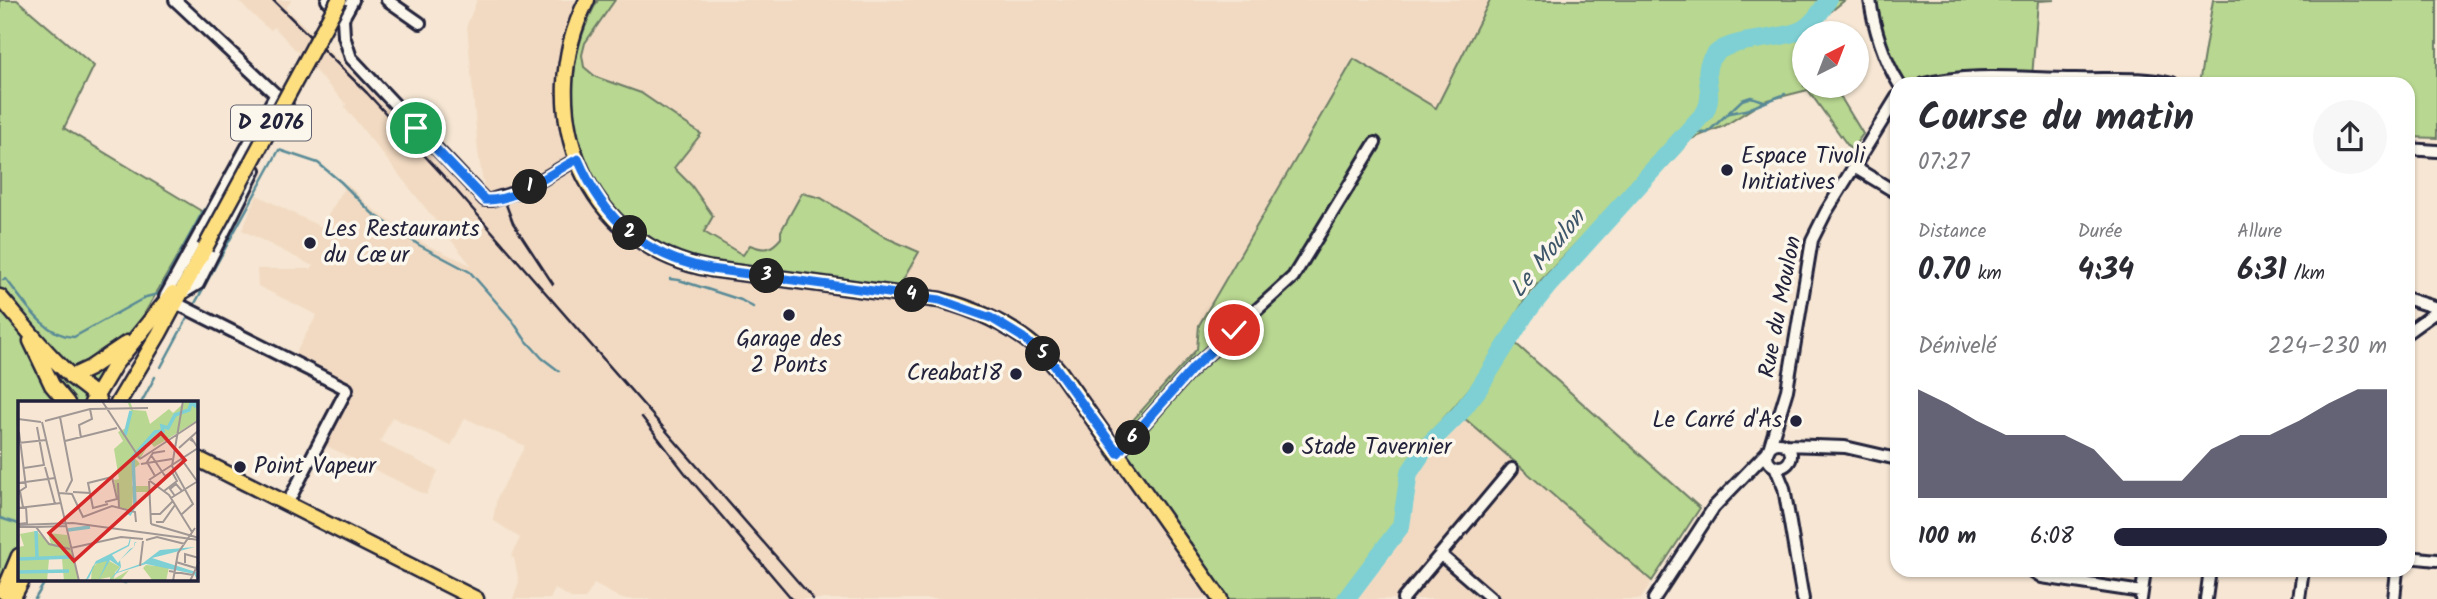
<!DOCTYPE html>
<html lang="fr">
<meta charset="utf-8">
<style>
body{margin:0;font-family:Kalam,sans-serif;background:#f7f7f7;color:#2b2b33;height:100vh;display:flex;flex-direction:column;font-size:26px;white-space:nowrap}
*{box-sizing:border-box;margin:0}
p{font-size:23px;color:#7c7c81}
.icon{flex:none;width:38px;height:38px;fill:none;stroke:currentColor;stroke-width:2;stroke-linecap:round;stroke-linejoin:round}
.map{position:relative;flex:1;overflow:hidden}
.side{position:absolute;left:1890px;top:77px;width:525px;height:500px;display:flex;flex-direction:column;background:#fff;border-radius:21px;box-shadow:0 2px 5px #0004}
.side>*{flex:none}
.needle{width:46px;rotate:42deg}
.fabs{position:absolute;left:1792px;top:21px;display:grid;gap:14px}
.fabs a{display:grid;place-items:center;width:77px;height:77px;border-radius:50%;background:#fff;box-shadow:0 2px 5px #0004;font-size:35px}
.pin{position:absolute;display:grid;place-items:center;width:60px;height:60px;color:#fff;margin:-30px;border:4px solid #fff;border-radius:50%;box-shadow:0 2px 7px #0007}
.km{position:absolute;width:35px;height:35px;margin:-18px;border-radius:50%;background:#222;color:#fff;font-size:19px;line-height:35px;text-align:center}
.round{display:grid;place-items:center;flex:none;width:74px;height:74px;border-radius:37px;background:#f7f7f7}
.head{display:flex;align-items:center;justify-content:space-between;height:119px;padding:0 28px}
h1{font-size:38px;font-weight:800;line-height:52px}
.stats{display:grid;grid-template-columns:repeat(3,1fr);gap:10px;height:119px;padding:7px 28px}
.stats div{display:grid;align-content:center}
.stats b{font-size:30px;font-weight:800}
.stats small{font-size:19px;font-weight:400}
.stats p{font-size:19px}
.chart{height:196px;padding:14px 28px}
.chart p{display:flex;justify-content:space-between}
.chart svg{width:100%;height:126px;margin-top:7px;fill:#22223b;opacity:.7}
ul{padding:0 28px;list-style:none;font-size:23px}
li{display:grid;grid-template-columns:112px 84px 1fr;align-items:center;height:52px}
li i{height:18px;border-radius:9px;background:#22223b}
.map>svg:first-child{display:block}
</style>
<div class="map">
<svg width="2437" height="599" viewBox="0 0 2437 599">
<rect width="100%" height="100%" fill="#f6e6d3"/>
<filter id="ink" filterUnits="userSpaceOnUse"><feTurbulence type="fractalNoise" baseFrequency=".0143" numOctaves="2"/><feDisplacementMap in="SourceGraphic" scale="14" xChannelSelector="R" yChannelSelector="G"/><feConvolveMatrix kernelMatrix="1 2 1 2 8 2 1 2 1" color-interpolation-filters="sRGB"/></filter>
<g filter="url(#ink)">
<path fill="#f2dac2" d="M237,0H290L291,1L286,8L487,208L478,151L467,25L477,0H1490L1436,108L1354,59L1199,325L1197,349L1123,431L1107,455L1214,599H622L594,584L585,599H573L555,589L550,599H513L519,582L514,558L511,557L520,538L493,520L497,498L525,446L465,418L451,446L392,417L380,442L438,471L426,495L319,442L345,391L290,363L317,315L258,286L257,269H311L313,266L242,230L257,195L321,227L347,184L368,205L400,229L429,246L471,265L345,107L346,104L278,31L274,27L271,30L265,26Z
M1463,417L1652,581L1641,599H1346L1401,526L1409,473Z"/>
<path fill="#b8d790" stroke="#6d7c66" stroke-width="2" d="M0,0H17L94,66L64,128L203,212L93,403H19V554L0,592Z
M598,0H615L585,43L582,55L584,67L596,77L641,93L701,134L674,168L691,185L713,216L704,232L743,255L750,245C765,251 771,250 781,238V231L802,193L821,198L887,238L919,252L899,287L691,258C580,225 543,96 598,0Z
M1490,0H1845L1829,13L1815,30L1816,33H1804V86H1834L1863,134L1851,150L1808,90L1764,101L1724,126L1691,139L1662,171L1584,235L1529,293L1478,378L1454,407L1418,446L1405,491L1401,526L1390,543L1373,561L1347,598L1223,599L1107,455L1123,431L1197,349L1199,325L1354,59L1436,108Z
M1870,0H2055L2038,1L2032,78L1899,84Z
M2213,0H2437V138L2408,137V84H2199Z
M1514,342L1700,508L1652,581L1463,417L1482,393Z"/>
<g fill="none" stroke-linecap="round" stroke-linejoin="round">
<path stroke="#598a97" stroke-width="2.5" d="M1729,113L1746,110L1785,94
M1687,132L1707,133L1742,100L1751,97L1764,101
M670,279L679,280L741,300L753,307
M3,280L6,279C24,301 43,336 74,337L146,297L158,294L204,209
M193,307L279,150L318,163L341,182L372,213L419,245L470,272L512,320L524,338L542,358L559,371
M161,367L190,313
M141,403L155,377
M0,518L19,524
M119,580L125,583
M35,599L46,580"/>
<path stroke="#7ed0d5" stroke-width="18" d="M1346,599L1401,526L1409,473L1427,446L1460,413L1478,390L1525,315L1549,285L1705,112C1716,92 1701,76 1711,59C1726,35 1778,43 1803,29C1814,23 1822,10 1828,0"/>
<defs>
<path id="minor" d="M175,0L287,105
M327,0L338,13
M387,0L420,23
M1870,0C1874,28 1884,60 1899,84
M343,18L344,36L351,58L485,200H491L526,189L577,159
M343,18L353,0
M1924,84C1973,72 2025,79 2075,79C2107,80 2141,76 2172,84
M2408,149L2437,151
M1854,167L1897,193
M180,295L198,284L255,170
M165,297L276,94
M2408,299L2437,308
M176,303L347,389L287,504
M2408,332L2437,311
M1767 455a12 12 0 1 1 24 0a12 12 0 1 1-24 0Z
M1785,445L1845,447L1897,459
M1769,449L1787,390L1812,240L1826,212L1897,97
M1118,453L1194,367L1293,277L1375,143
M1775,466L1784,488L1803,599
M1441,555L1492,599
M2408,557L2437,560
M2031,570L2042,577L2142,592
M1403,599L1512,469
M1654,599L1714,507L1768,451
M2141,599L2145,570
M2206,599L2210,570
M2299,599L2303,570
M2394,599L2397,570"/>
<path id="major" d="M587,0C531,110 584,247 711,269L940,300C986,312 1029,334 1060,372L1220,599
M0,297C23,324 45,353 71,376C80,385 94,391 99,402
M31,341L52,385L67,403
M71,377L90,368L127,343
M92,403L115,364L173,293
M118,403L159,334L205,248
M196,458L476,599
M4,592L19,556
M12,599L22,580"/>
</defs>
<use href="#minor" stroke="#22223b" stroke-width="16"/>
<use href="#major" stroke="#22223b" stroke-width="19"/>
<use href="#minor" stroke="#fbf7ec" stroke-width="10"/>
<use href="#major" stroke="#fedf80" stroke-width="14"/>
<path stroke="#22223b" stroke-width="2.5" d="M273,0L367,93L448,181L813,599
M504,199L513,223L553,284
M642,417L685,473L792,599"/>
<defs>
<path id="major-bridge" d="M205,248L339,0"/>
</defs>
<use href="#major-bridge" stroke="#22223b" stroke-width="19" stroke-linecap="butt"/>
<use href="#major-bridge" stroke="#fedf80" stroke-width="14"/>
</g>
</g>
<g fill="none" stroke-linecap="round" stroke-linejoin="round" filter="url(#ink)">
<defs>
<path id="route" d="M416,128L485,200C516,202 551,172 578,159C604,220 645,257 711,269L940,300L991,318L1022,337L1054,365L1118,453L1194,367L1234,330"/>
</defs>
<use href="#route" stroke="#fff" stroke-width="14"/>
<use href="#route" stroke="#1a73e8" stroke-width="9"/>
</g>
<g fill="#22223b" stroke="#fbf7ec" stroke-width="2.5">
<circle cx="1727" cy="170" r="7"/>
<circle cx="310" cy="243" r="7"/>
<circle cx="789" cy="315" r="7"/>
<circle cx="1016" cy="374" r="7"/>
<circle cx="1796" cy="421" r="7"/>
<circle cx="1288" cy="448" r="7"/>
<circle cx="240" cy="467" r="7"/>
</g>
<g text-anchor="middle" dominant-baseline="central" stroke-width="7" stroke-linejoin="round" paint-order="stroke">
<rect fill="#fbf7ec" stroke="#636270" stroke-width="2" x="231" y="105.5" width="80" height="35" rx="5"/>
<g font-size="21" font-weight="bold" fill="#22223b">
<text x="271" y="123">D 2076</text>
</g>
<g font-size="23" fill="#22223b" stroke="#fbf7ec" text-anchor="start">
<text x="1741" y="157">Espace Tivoli<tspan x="1741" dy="26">Initiatives</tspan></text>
<text x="324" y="230">Les Restaurants<tspan x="324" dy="26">du Cœur</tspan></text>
<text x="789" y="340" text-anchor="middle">Garage des<tspan x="789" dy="26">2 Ponts</tspan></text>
<text x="1002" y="374" text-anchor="end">Creabat18</text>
<text x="1782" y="421" text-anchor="end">Le Carré d'As</text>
<text x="1302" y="448">Stade Tavernier</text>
<text x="254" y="467">Point Vapeur</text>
</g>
<g font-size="23" fill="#22223b" stroke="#fbf7ec">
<text transform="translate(1781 307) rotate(-79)">Rue du Moulon</text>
</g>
<g font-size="24" font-style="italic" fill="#3e5669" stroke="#fbf7ec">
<text transform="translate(1548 254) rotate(-51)">Le Moulon</text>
</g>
</g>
<g transform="translate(18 401)">
<rect width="180" height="180" fill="#f6e6d3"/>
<path d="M96,0H112L115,9L128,10L132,23L151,8L155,12L168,0H180V19L143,42L136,46L132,41L122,58L116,56L122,63L114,69V85H130L131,91H115L114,110L101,107L96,79L101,78L96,48L105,40L100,31L108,27L113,10L110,2ZM18,130L33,143L30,132L49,134L61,180H46L44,158H31L29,180H0V146L6,145L2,133ZM86,157L102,166L97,171L96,178L111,169L102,180H92V176L73,180L74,166ZM128,164L151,166L148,180H135L125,167Z" fill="#b8d790"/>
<path d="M112,137H113L111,145L94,154L100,162L103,158L112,148L116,146V143L117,141L119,142H117L116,146L102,159L103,166L100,171L125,162L142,149L177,146L134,157L178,171L180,180L176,173L128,163L99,172L91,180L102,166L92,159L80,180L89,160L77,163L71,177L67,180L78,160L110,144Z" fill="#7ed0d5"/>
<path fill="none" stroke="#7ed0d5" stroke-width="3.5" d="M107,34L113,10M111,114L117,104L115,56L137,31L145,30L144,25L150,27L157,14L171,9L173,2L179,6L175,0M50,129L72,126M18,130L19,156M0,158L53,156M0,171L51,170"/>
<path fill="none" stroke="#a19896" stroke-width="2" d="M84,0L122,58M42,16L54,79L48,91M0,18L23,21M27,20L72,8L130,7M24,21L61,180M1,31L8,86L2,90L5,106M63,37L61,24L74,18L72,8M47,40L99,27M0,42L28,39M161,47L181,29M133,54L147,75L154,71M122,58L181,19M164,59L179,80M123,63L154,58M154,65L165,0M154,65L175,103L164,113M27,66L37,103M6,67L26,64L19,26M137,75L129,61L135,52L147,50M131,79L180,47L174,38L173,39L176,41M131,80L133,123M132,80L151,94L174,131M0,82L37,77M100,82L101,107M146,90L159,80L154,71M55,91L72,92L75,107L90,103M41,92L54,93L65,116L94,105L117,111L118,121M72,92L70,82L94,76L99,98L87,101M157,95L152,88L158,83L164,90M153,97L180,80M0,107L43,102M133,113H142L155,100M138,121H145L157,104M0,123L9,122L8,106M133,123L181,137M0,124L55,122L181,139M0,126H18L31,143L52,148M19,126L48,125M128,139L139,136L167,143M53,147L103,136L125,138M158,161L181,168M167,162V153L181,157M122,165L125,140M151,170L175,174M155,180L160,152L177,127M172,180L181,161"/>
<path fill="#d62828" fill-opacity="0.15" stroke="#d62828" stroke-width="3.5" d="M143,32L167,59L56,160L31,132Z"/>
<rect width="180" height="180" fill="none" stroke="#22223b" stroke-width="3.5"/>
</g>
</svg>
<div class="fabs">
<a><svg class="needle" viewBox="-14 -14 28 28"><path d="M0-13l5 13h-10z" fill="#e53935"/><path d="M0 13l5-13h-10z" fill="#7c7c81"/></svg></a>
</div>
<div class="pin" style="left:416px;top:128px;background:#1e9e55"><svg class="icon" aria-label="arrive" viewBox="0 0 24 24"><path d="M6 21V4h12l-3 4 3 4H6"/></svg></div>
<div class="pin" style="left:1234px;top:330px;background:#d93025"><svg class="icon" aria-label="check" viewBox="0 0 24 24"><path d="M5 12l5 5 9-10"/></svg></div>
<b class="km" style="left:530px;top:187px">1</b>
<b class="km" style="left:630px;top:233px">2</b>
<b class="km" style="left:767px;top:276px">3</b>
<b class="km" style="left:912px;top:295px">4</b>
<b class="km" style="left:1043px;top:354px">5</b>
<b class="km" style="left:1133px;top:438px">6</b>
<section class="side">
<div class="head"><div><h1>Course du matin</h1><p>07:27</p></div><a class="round"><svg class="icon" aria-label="share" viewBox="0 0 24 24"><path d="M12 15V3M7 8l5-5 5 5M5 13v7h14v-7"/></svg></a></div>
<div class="stats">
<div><p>Distance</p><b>0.70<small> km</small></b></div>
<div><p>Durée</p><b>4:34</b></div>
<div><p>Allure</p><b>6:31<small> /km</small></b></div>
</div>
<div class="chart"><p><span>Dénivelé</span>224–230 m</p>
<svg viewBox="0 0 160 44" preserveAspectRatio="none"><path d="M0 44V6L10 11L20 17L30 22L40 22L50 22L60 27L70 38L80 38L90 38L100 27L110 22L120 22L130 17L140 11L150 6L160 6V44z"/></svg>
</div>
<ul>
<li><b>100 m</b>6:08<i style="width:100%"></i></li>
</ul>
</section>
</div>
